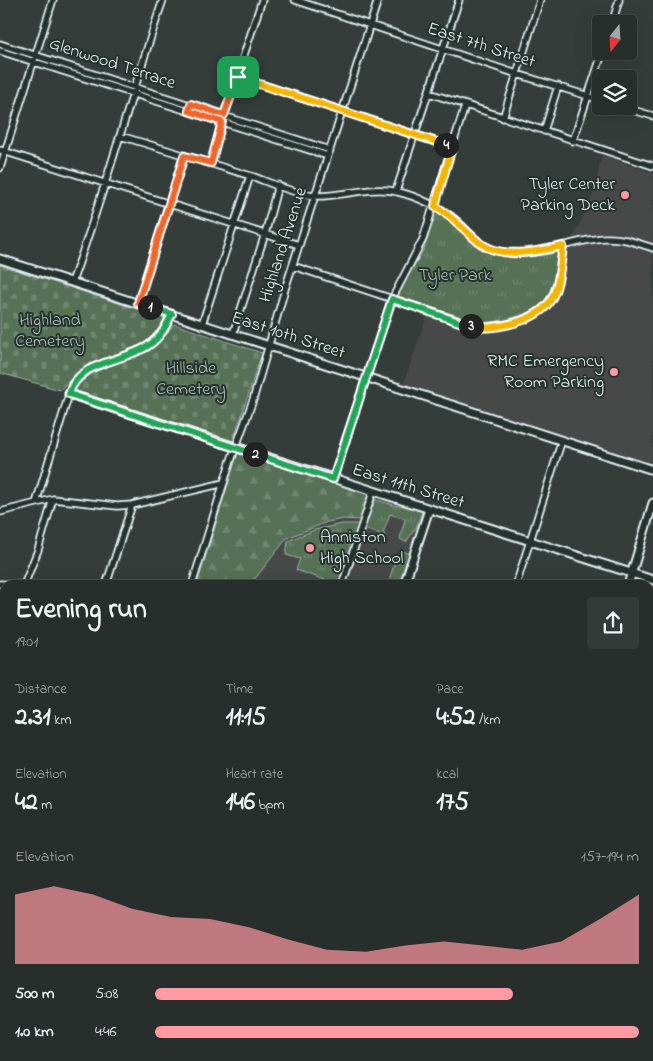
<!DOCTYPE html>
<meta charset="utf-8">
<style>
body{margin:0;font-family:"Indie Flower",sans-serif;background:#343a38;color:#f1f3f6;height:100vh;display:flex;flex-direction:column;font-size:19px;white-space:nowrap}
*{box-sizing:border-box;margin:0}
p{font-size:16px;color:#a5a8a9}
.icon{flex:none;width:28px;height:28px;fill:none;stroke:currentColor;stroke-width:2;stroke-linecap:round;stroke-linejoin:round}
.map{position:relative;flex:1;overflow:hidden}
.side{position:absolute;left:0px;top:580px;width:654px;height:481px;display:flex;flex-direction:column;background:#282e2c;border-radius:15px 15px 0 0;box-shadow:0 5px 20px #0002,0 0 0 1px #444a48}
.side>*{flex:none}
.needle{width:32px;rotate:198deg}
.controls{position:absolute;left:592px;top:15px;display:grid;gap:10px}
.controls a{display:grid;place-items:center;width:45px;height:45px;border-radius:5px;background:#282e2c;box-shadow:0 5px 20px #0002,0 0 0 1px #444a48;font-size:25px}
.pin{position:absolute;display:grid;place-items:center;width:42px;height:42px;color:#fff;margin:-21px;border-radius:10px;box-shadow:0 2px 8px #0006}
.km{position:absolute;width:25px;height:25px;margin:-12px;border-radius:50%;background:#222;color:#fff;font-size:14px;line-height:25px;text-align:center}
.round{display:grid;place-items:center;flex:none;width:52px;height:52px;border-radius:5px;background:#343a38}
.head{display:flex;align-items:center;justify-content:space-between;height:85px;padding:0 15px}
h1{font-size:28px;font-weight:800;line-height:38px}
.metrics{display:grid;grid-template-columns:repeat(3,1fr);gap:8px;height:85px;padding:5px 15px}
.metrics div{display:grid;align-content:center}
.metrics b{font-size:25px;font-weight:800}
.metrics small{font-size:14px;font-weight:400}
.metrics p{font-size:14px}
.chart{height:140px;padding:10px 15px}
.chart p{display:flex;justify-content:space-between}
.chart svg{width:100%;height:90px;margin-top:5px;fill:#ff9aa2;opacity:.7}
ul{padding:0 15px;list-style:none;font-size:16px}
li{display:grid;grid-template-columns:80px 60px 1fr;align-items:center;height:38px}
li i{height:12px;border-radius:6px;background:#ff9aa2}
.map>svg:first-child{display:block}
</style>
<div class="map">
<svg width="653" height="1061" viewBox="0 0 653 1061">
<defs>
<pattern id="grass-tufts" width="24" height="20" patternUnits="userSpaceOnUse" patternTransform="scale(1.25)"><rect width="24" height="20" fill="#577157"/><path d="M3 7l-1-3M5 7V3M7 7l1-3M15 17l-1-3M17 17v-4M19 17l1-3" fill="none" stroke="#6f8670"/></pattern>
<pattern id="forest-firs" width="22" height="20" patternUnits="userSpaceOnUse" patternTransform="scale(1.25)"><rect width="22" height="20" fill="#577157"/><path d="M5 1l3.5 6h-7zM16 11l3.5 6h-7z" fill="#6f8670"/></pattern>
<pattern id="cemetery-stones" width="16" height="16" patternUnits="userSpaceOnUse" patternTransform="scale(1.25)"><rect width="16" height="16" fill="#577157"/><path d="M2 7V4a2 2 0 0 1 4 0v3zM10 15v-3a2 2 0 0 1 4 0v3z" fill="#6f8670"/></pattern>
</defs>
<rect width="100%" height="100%" fill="#353d3a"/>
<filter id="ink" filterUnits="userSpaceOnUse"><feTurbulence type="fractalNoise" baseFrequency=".02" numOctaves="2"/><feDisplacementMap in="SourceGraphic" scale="10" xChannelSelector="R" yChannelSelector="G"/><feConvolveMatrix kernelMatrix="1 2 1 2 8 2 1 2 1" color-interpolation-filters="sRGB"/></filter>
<g filter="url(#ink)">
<path fill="#464949" d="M602,155L653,173V464L403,385L427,316L491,331L508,327L534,318L546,310L553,301L561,284L567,250L593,195Z
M238,452L423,511L400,585H197Z"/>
<path fill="url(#grass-tufts)" stroke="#a0b1a8" d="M439,214C451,217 460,230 469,238C495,264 525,257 557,253L560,258L551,293L544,303L538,309L503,321L480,323L398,297L397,294L424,249L435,217Z
M376,500L398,506L400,504L421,511L422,512L417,526L406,542L400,539L405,519L390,514L383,533L385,535L384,538H379L380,534L367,530L364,527L372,503Z
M342,524H360L342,580L336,585H325V580L296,570L300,559L286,555L288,541L314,530Z
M403,551L410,554L400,585H388L396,557Z"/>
<path fill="url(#forest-firs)" stroke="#a0b1a8" d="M238,452L369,494L362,518L359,520L344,519L327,522L287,538L250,585H197Z"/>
<path fill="url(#cemetery-stones)" stroke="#a0b1a8" d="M0,265L165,318L161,327L150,341L131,350L81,369L60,390L0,373Z
M174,324L262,353L233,441L74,391C89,364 119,366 143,353C157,346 165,336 174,324Z"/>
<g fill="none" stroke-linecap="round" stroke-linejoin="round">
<defs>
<path id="minor" d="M295,0L517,74L601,100
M612,24L619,0
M0,44L330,150
M0,51L328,156
M238,77L451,147
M429,93L653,166
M619,106L653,116
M503,118L540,0
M544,131L558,86
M120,136C165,149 209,163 254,177C270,183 298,195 315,196C342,197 371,185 398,192C416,196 437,206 452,217C468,229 477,246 497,251C534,260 569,240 605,238C622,237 637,243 653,248
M573,141L603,51
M0,150L299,245
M211,163L222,122L262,0
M0,168L53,0
M396,191L459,0
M293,266L474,326C487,329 499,326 512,323C558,313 558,286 563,246
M72,282C106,189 131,94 163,0
M138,303L184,156
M202,324L250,176
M233,334L265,234L278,185
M333,479L392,299L423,239L465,106
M36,503L72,384L90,369L147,347L163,331L172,314
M0,512L53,499L117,506L132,505L224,483
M0,584L21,585
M24,585L38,550L53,499
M106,585L132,505
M192,585L230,463L253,400L285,289L378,0
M342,585L373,492
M516,585L562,440
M0,745L5,741
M649,799L653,800
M0,843L5,841
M0,872L5,874
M0,976L5,979
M38,1061L49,1056
M366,1061L368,1056
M396,1061L397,1056
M476,1061L477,1056"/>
<path id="tertiary" d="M0,259L653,470
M69,394L653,580
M404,585L429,509
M628,585L653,503
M649,689L653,690
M649,1018L653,1020
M426,1056L440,1061
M251,1061L252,1056
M271,1061L282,1056"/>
<path id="trunk" d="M649,860L653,847
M649,918L653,904
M585,1061L586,1056
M603,1061L604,1056"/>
</defs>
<use href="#minor" stroke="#e8f1f8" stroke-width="9"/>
<use href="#tertiary" stroke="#e8f1f8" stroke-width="11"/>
<use href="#trunk" stroke="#e8f1f8" stroke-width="12"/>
<use href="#minor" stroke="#26332d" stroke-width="5.5"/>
<use href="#tertiary" stroke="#26332d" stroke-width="7"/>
<use href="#trunk" stroke="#6f704a" stroke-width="9"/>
</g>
</g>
<g fill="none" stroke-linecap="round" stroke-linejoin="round" filter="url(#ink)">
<defs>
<path id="split-1" d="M150,307L138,303L184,156L211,163L222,122L189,111L191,104L224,115L238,77"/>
<path id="split-2" d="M150,307L172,314C166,326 161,337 149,345C124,363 79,359 69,394L255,454"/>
<path id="split-3" d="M255,454L333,479L392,299L471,326"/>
<path id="split-4" d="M446,145L452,147L435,206C451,215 460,226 474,238C498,261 534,252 563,246C557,289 559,312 510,324C496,327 485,329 471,326"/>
<path id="split-5" d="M238,77L446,145"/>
</defs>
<use href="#split-1" stroke="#fff" stroke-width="10"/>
<use href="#split-2" stroke="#fff" stroke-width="10"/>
<use href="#split-3" stroke="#fff" stroke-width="10"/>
<use href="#split-4" stroke="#fff" stroke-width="10"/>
<use href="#split-5" stroke="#fff" stroke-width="10"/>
<use href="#split-1" stroke="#f0652b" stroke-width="6"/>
<use href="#split-2" stroke="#22a559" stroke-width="6"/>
<use href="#split-3" stroke="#22a559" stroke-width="6"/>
<use href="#split-4" stroke="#f5b400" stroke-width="6"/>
<use href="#split-5" stroke="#f5b400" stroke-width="6"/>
</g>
<g fill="#ff9aa2" stroke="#26332d" stroke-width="2">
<circle cx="625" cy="195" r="5"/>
<circle cx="614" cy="372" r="5"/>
<circle cx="310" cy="548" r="5"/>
</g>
<g text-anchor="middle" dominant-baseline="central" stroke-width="4" stroke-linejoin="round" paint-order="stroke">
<g font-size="18" fill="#e8f1f8" stroke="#26332d">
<text transform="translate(481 46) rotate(18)">East 7th Street</text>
<text transform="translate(112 64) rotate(18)">Glenwood Terrace</text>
<text transform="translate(284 245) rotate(-72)">Highland Avenue</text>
<text transform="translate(288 336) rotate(18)">East 10th Street</text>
<text transform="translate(408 487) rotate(17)">East 11th Street</text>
</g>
<g font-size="18" fill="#e8f1f8" stroke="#26332d" text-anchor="end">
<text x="615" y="185">Tyler Center<tspan x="615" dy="21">Parking Deck</tspan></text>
<text x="604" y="362">RMC Emergency<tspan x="604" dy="21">Room Parking</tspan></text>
<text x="320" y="538" text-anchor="start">Anniston<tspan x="320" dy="21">High School</tspan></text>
</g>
<g font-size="18" fill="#aebeb8" stroke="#26332d">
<text x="455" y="276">Tyler Park</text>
<text x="50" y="321">Highland<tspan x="50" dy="21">Cemetery</tspan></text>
<text x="191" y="369">Hillside<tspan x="191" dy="21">Cemetery</tspan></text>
</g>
</g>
</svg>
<div class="controls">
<a><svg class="needle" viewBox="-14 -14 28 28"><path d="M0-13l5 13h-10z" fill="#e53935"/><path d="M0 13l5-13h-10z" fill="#a5a8a9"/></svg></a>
<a><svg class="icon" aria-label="layers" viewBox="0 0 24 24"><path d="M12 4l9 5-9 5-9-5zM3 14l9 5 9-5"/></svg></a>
</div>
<div class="pin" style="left:238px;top:77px;background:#1e9e55"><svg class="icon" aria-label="arrive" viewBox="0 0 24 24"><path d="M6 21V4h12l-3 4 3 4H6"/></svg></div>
<b class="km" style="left:150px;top:307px">1</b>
<b class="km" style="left:255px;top:454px">2</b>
<b class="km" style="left:471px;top:326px">3</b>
<b class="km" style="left:446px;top:145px">4</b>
<section class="side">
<div class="head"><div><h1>Evening run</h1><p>19:01</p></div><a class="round"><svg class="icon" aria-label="share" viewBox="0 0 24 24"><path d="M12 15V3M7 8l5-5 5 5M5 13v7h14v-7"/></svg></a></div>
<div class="metrics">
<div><p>Distance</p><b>2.31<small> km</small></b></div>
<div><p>Time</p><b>11:15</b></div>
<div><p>Pace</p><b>4:52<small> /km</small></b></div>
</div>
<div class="metrics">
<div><p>Elevation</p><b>42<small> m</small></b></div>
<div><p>Heart rate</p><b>146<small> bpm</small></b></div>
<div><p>kcal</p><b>175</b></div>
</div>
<div class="chart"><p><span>Elevation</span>157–194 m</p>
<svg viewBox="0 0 160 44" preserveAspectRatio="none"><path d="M0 44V10L10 6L20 10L30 17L40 21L50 22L60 26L70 32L80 37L90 38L100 35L110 33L120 35L130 37L140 33L150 22L160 10V44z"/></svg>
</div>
<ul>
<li><b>500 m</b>5:08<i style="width:74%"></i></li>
<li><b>1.0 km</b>4:46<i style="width:100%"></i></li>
</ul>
</section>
</div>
